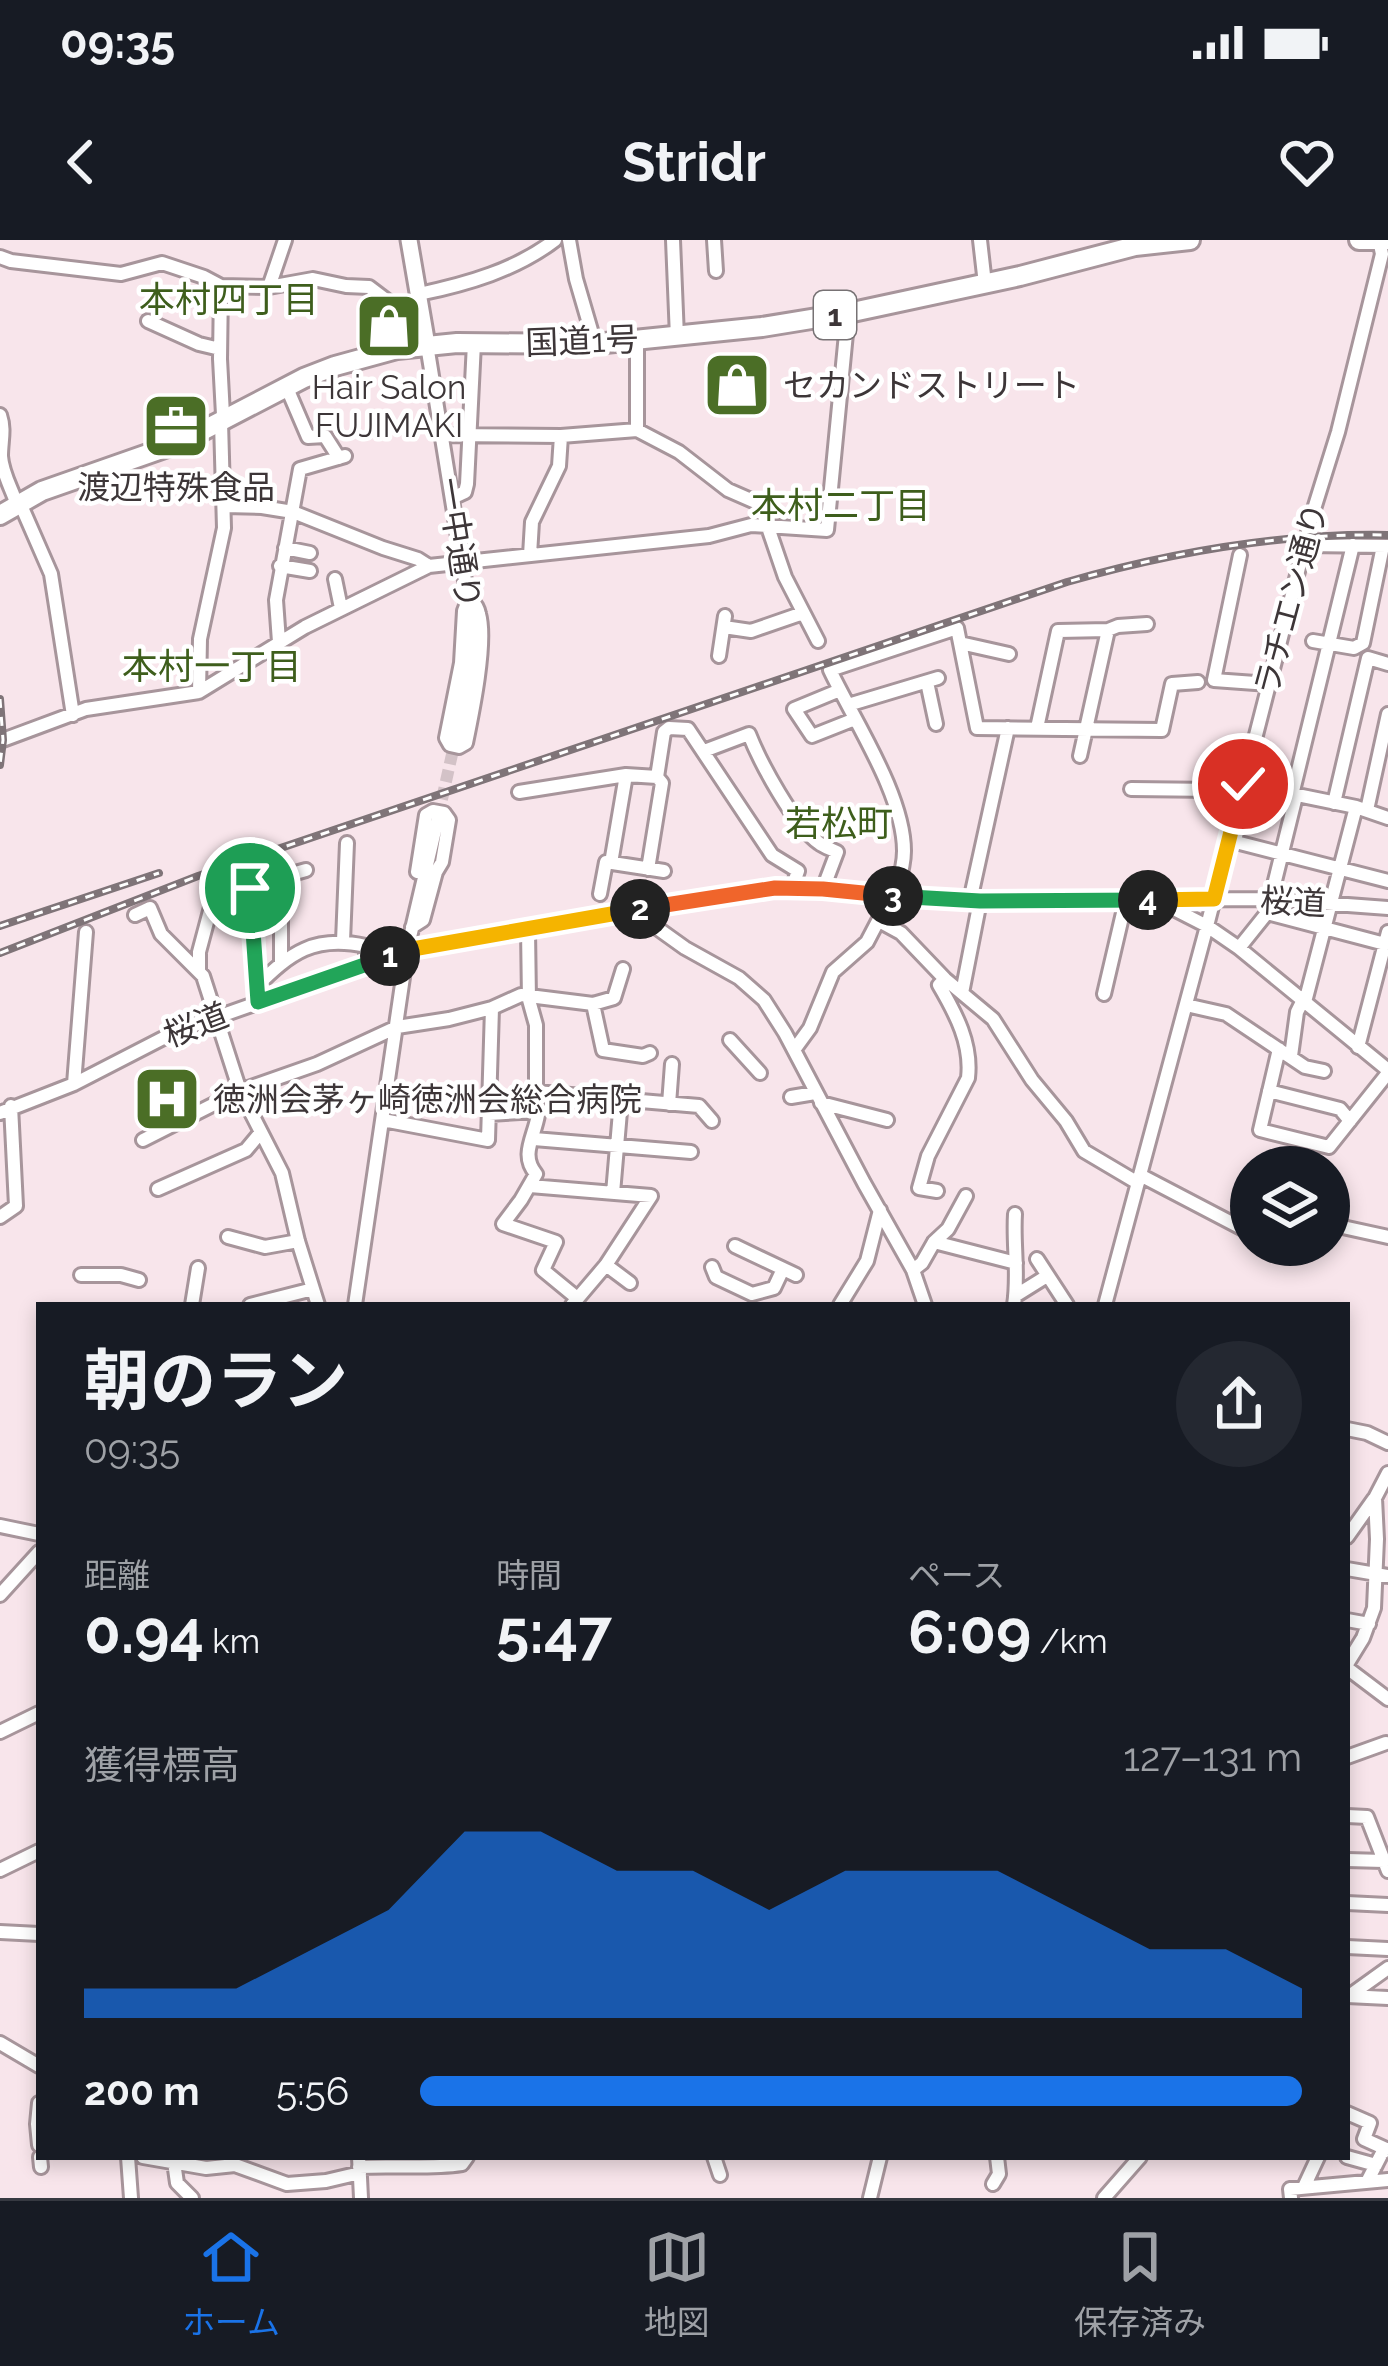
<!DOCTYPE html>
<html lang="ja">
<meta charset="utf-8">
<style>
body{margin:0;font-family:Raleway,"Noto Sans JP",sans-serif;background:#242831;color:#f1f3f6;height:100vh;display:flex;flex-direction:column;font-size:45px;white-space:nowrap}
*{box-sizing:border-box;margin:0}
p{font-size:39px;color:#9ea1a6}
.icon{flex:none;width:66px;height:66px;fill:none;stroke:currentColor;stroke-width:2;stroke-linecap:round;stroke-linejoin:round}
.map{position:relative;flex:1;overflow:hidden}
.drawer{position:absolute;left:36px;top:1062px;width:1314px;height:858px;display:flex;flex-direction:column;background:#171b24;border-radius:0px;box-shadow:0 6px 18px #0003}
.drawer>*{flex:none}
.controls{position:absolute;left:1230px;top:906px;display:grid;gap:24px}
.controls a{display:grid;place-items:center;width:120px;height:120px;border-radius:50%;background:#171b24;box-shadow:0 6px 18px #0003;font-size:60px}
.pin{position:absolute;display:grid;place-items:center;width:102px;height:102px;color:#fff;margin:-51px;border:6px solid #fff;border-radius:50%;box-shadow:0 3px 12px #0007}
.km{position:absolute;width:60px;height:60px;margin:-30px;border-radius:50%;background:#222;color:#fff;font-size:33px;line-height:60px;text-align:center}
.round{display:grid;place-items:center;flex:none;width:126px;height:126px;border-radius:63px;background:#242831}
.summary{display:flex;align-items:center;justify-content:space-between;height:204px;padding:0 48px}
h1{font-size:66px;font-weight:700;line-height:90px}
.metrics{display:grid;grid-template-columns:repeat(3,1fr);gap:18px;height:204px;padding:12px 48px}
.metrics div{display:grid;align-content:center}
.metrics b{font-size:60px;font-weight:700}
.metrics small{font-size:33px;font-weight:400}
.metrics p{font-size:33px}
.chart{height:336px;padding:24px 48px}
.chart p{display:flex;justify-content:space-between}
.chart svg{width:100%;height:216px;margin-top:12px;fill:#1a73e8;opacity:.7}
ul{padding:0 48px;list-style:none;font-size:39px}
li{display:grid;grid-template-columns:192px 144px 1fr;align-items:center;height:90px}
li i{height:30px;border-radius:15px;background:#1a73e8}
.status{display:flex;justify-content:space-between;align-items:center;height:84px;padding:0 60px;background:#171b24;direction:ltr}
.status svg{height:33px;fill:currentColor}
header{display:flex;justify-content:space-between;align-items:center;height:156px;padding:0 48px;background:#171b24;font-size:54px;font-weight:700}
.dock{display:flex;justify-content:space-around;align-items:center;height:168px;border-top:3px solid #363941;background:#171b24;font-size:33px;color:#9ea1a6}
.dock a{display:grid;justify-items:center;gap:6px}
.dock .on{color:#1a73e8}
.map>svg:first-child{display:block}
</style>
<div class="status"><b>09:35</b><svg viewBox="0 0 49 12"><path d="M0 12V9h3v3zM5 12V6h3v6zM10 12V3h3v9zM15 12V0h3v12zM26 1h20v11H26zM47 4h2v5h-2z"/></svg></div>
<header><svg class="icon" aria-label="back" viewBox="0 0 24 24"><path d="M15 5l-7 7 7 7"/></svg>Stridr<svg class="icon" aria-label="heart" viewBox="0 0 24 24"><path d="M12 20l-8-8c-3-5 5-10 8-4 3-6 11-1 8 4z"/></svg></header>
<div class="map">
<svg width="1388" height="1958" viewBox="0 0 1388 1958">
<rect width="100%" height="100%" fill="#f8e5eb"/>
<g fill="none" stroke-linecap="round" stroke-linejoin="round">
<path stroke="#d3c2c7" stroke-width="12" stroke-dasharray="12 6" stroke-linecap="butt" d="M438,577L455,501"/>
<defs>
<path id="minor" d="M569,0L576,39L595,104
M673,0L677,97
M714,0L716,31
M980,0L985,44
M0,17L11,21L121,34L162,23L204,37L221,46L269,47L313,39L346,46L369,47L398,69L421,64
M269,47L285,0
M419,54C467,44 516,30 555,0
M148,81L199,104L220,109
M427,105L473,390L470,427L455,501
M287,148L308,197L325,196L339,218
M0,175C5,190 1,201 1,216C2,233 12,249 17,265
M637,190V101
M442,195L561,196L637,190L679,212L728,250L760,264L785,337L818,401
M452,258L465,252L467,244L474,103
M20,263L51,334L73,475
M225,266L262,267L293,272L383,308L418,319L429,326
M1304,305L1387,306
M285,308L310,313
M530,315L532,282L559,226L561,196
M1240,315L1214,440L1269,444
M280,326L310,331
M335,339L341,368
M469,358C475,365 477,365 479,374C487,402 472,474 466,503L459,507L450,505L446,498L461,423L464,371Z
M724,387L751,391L803,373
M1313,401L1354,408L1363,403L1383,306
M279,402L276,360L300,229L345,216
M960,403L1009,414
M719,416L725,376
M927,442L936,484
M840,450L794,469L812,496L855,479
M199,452L200,399L224,288L221,182L223,175L220,119L221,46
M848,465L938,438
M1037,488L1058,391L1108,390L1118,386L1147,384
M0,501L86,469L199,452L305,387L429,326L709,296L751,285L827,290L848,73
M704,511L749,494C760,522 794,586 819,603C824,607 831,609 837,612L823,649
M1080,516L1108,390
M657,537L664,492L669,488L688,489L772,615L798,631L792,648
M1243,544L1356,567L1388,578
M1131,549L1216,550L1240,553
M519,552L626,535
M1292,555L1353,305
M1334,563L1368,418L1388,424
M1367,570L1388,474
M1228,600L1388,641
M611,623L626,535L657,537L662,543L648,629
M251,648L255,749
M600,654L606,622L664,631
M895,656C899,641 904,627 904,611C904,555 854,481 830,430L957,388L977,488L1162,490L1172,444L1198,442
M1163,660L1166,665L1207,686L1239,708L1388,830
M970,661L1008,488
M632,670L685,708L739,738L764,760L785,793L864,943L913,1030L925,1065
M1267,673L1385,704
M135,675L150,668L161,694L203,736L240,851L282,933L298,1001L318,1065
M879,681L901,693L945,739L993,779L1032,840L1066,881L1084,911L1138,943
M412,687L423,680L436,632L442,622L449,580L444,573L433,571L426,575L417,632
M528,690L529,760L536,785V871L538,875C534,898 520,915 536,934L521,960L503,984L556,1002L543,1030L577,1058
M343,701L347,603
M1239,708L1267,673L1296,556
M281,723V637L306,630
M199,729V712L218,641
M255,748C291,712 314,695 366,706V724
M962,753L980,661
M1104,754L1126,660
M1305,762L1356,567
M593,764L614,758L623,729
M1186,765L1226,774L1305,827L1324,831
M730,800L760,833
M1358,807L1388,692
M1279,809L1260,890L1329,907L1388,833
M794,810L810,788L833,732L867,702L888,662L889,656
M1291,816L1297,772L1303,760
M74,844L86,692
M1269,851L1340,869L1350,881
M536,852L699,866L712,881
M791,857L815,853
M821,863L887,880
M669,864L672,824
M0,873L74,844L175,792L407,710L752,650L816,649L980,661L1268,659L1388,668
M489,874L536,871
M383,880L488,900L492,768
M534,899L691,912
M143,900L240,851L317,824L397,787L449,779L492,768L521,755L593,764L603,810L643,816L650,813
M1140,935L1251,993
M530,946L651,956L606,1025L572,1065
M158,949L246,910L261,892
M937,951L919,948L928,916L968,838C972,804 956,774 939,745L945,739
M613,953L621,860
M0,977L16,966L11,866
M1329,984L1388,997
M228,997L265,1007L298,1001
M934,1002L1016,1023
M735,1006L796,1035
M1037,1019L1067,1065
M606,1025L630,1043
M712,1027L716,1037L752,1054L774,1048L783,1029
M913,1030L922,1023L934,1002L948,989L966,956
M81,1035H121L139,1040
M1015,1056L1047,1036
M192,1065L198,1028
M250,1065L313,1049
M355,1065L407,710L438,578
M840,1065L867,1021L880,970
M1014,1065C1019,1034 1013,1005 1015,974
M1105,1065L1207,686L1314,269L1338,192L1382,14L1379,0
M1347,1189L1367,1193L1388,1203
M0,1286L39,1294
M1347,1297L1374,1259
M1347,1329L1388,1336
M0,1355L39,1312
M1347,1380L1369,1384
M1347,1424L1363,1398L1374,1368L1377,1299L1375,1258L1388,1233
M1347,1428L1388,1459
M0,1492L39,1473
M1347,1517L1386,1503
M1347,1576L1367,1577L1388,1631
M1347,1620L1384,1621
M0,1630L39,1611
M1347,1663L1388,1665
M0,1692L39,1694
M1347,1707L1388,1709
M1347,1756L1388,1758
M1349,1756L1388,1728
M0,1803L39,1826
M39,1863L37,1884L39,1905
M1347,1873L1370,1883L1364,1899L1386,1909
M40,1917L41,1927
M128,1917L131,1958
M143,1917L206,1928L235,1925L287,1944L326,1941L360,1933
M359,1917L361,1958
M714,1917L720,1935
M1347,1917L1376,1925
M174,1922L177,1943L192,1958
M359,1927C394,1925 428,1929 462,1924L467,1917
M1367,1942L1382,1913L1388,1909
M993,1944L999,1934L997,1917
M1304,1947L1318,1917
M870,1958L880,1917
M1104,1958L1140,1917
M1291,1958L1290,1949L1388,1940"/>
<path id="major" d="M409,0L427,105"/>
<path id="highway" d="M1359,0H1388
M0,275L42,251L179,203L304,138L335,126L397,109L457,103L595,104L762,87L848,73L1020,36L1135,6L1190,0"/>
</defs>
<use href="#minor" stroke="#a7959b" stroke-width="18"/>
<use href="#major" stroke="#a7959b" stroke-width="21"/>
<use href="#highway" stroke="#a7959b" stroke-width="24"/>
<use href="#minor" stroke="#fff" stroke-width="12"/>
<use href="#major" stroke="#fff" stroke-width="15"/>
<use href="#highway" stroke="#fff" stroke-width="18"/>
<defs>
<path id="rail" d="M0,459L3,500L0,525
M0,686L159,633
M0,713L198,636L1067,342C1172,312 1279,293 1388,295"/>
</defs>
<use href="#rail" stroke="#7f7478" stroke-width="8"/>
<use href="#rail" stroke="#fff" stroke-width="3" stroke-dasharray="9" stroke-linecap="butt"/>
</g>
<g fill="none" stroke-linecap="round" stroke-linejoin="round">
<defs>
<path id="split-1" d="M250,648L258,762L390,716"/>
<path id="split-2" d="M390,716L407,710L640,669"/>
<path id="split-3" d="M640,669L775,648L823,649L893,656"/>
<path id="split-4" d="M893,656L980,661L1148,660"/>
<path id="split-5" d="M1148,660L1214,659L1243,544"/>
</defs>
<use href="#split-1" stroke="#fff" stroke-width="24"/>
<use href="#split-2" stroke="#fff" stroke-width="24"/>
<use href="#split-3" stroke="#fff" stroke-width="24"/>
<use href="#split-4" stroke="#fff" stroke-width="24"/>
<use href="#split-5" stroke="#fff" stroke-width="24"/>
<use href="#split-1" stroke="#22a559" stroke-width="15"/>
<use href="#split-2" stroke="#f5b400" stroke-width="15"/>
<use href="#split-3" stroke="#f0652b" stroke-width="15"/>
<use href="#split-4" stroke="#22a559" stroke-width="15"/>
<use href="#split-5" stroke="#f5b400" stroke-width="15"/>
</g>
<defs>
<symbol id="shop-square" viewBox="-11 -11 22 22"><rect x="-9" y="-9" width="18" height="18" rx="4" fill="#4b6e26" stroke="#fff"/><path d="M-5-2.5h2.3a2.7 3.5 0 0 1 5.4 0H5L5.5 6h-11ZM-1.5-2.5h3a1.5 2.3 0 0 0-3 0Z" fill="#fff"/></symbol>
<symbol id="office-square" viewBox="-11 -11 22 22"><rect x="-9" y="-9" width="18" height="18" rx="4" fill="#4b6e26" stroke="#fff"/><path d="M-6-3h4V-5.5h4V-3h4V5H-6ZM-1-4.5V-3h2v-1.5ZM-6 0V1H6V0Z" fill="#fff"/></symbol>
<symbol id="hospital-square" viewBox="-11 -11 22 22"><rect x="-9" y="-9" width="18" height="18" rx="4" fill="#4b6e26" stroke="#fff"/><path d="M-5-5h3v3.5h4V-5h3V5h-3V1.5h-4V5h-3Z" fill="#fff"/></symbol>
</defs>
<g fill-rule="evenodd">
<use href="#shop-square" x="351" y="48" width="76" height="76"/>
<use href="#shop-square" x="699" y="107" width="76" height="76"/>
<use href="#office-square" x="138" y="148" width="76" height="76"/>
<use href="#hospital-square" x="129" y="821" width="76" height="76"/>
</g>
<g text-anchor="middle" dominant-baseline="central" stroke-width="9" stroke-linejoin="round" paint-order="stroke">
<rect fill="#fff" stroke="#777274" stroke-width="3" x="814" y="51" width="42" height="48" rx="9"/>
<g font-size="30" font-weight="bold" fill="#3d3638">
<text x="835" y="75">1</text>
</g>
<g font-size="33" fill="#3d3638" stroke="#fff">
<text transform="translate(582 101) rotate(-2)">国道1号</text>
<text transform="translate(459 303) rotate(81)">一中通り</text>
<text transform="translate(1291 359) rotate(-75)">ラチエン通り</text>
<text transform="translate(1293 662) rotate(3)">桜道</text>
<text transform="translate(196 785) rotate(-21)">桜道</text>
</g>
<g font-size="33" fill="#3d3638" stroke="#fff" text-anchor="start">
<text x="783" y="145">セカンドストリート</text>
<text x="389" y="147" text-anchor="middle">Hair Salon<tspan x="389" dy="38">FUJIMAKI</tspan></text>
<text x="176" y="247" text-anchor="middle">渡辺特殊食品</text>
<text x="213" y="859">徳洲会茅ヶ崎徳洲会総合病院</text>
</g>
<g font-size="36" fill="#3e5e1c" stroke="#fff">
<text x="229" y="59">本村四丁目</text>
<text x="841" y="265">本村二丁目</text>
<text x="212" y="426">本村一丁目</text>
<text x="839" y="583">若松町</text>
</g>
</g>
</svg>
<div class="controls">
<a><svg class="icon" aria-label="layers" viewBox="0 0 24 24"><path d="M12 4l9 5-9 5-9-5zM3 14l9 5 9-5"/></svg></a>
</div>
<div class="pin" style="left:250px;top:648px;background:#1e9e55"><svg class="icon" aria-label="arrive" viewBox="0 0 24 24"><path d="M6 21V4h12l-3 4 3 4H6"/></svg></div>
<div class="pin" style="left:1243px;top:544px;background:#d93025"><svg class="icon" aria-label="check" viewBox="0 0 24 24"><path d="M5 12l5 5 9-10"/></svg></div>
<b class="km" style="left:390px;top:716px">1</b>
<b class="km" style="left:640px;top:669px">2</b>
<b class="km" style="left:893px;top:656px">3</b>
<b class="km" style="left:1148px;top:660px">4</b>
<section class="drawer">
<div class="summary"><div><h1>朝のラン</h1><p>09:35</p></div><a class="round"><svg class="icon" aria-label="share" viewBox="0 0 24 24"><path d="M12 15V3M7 8l5-5 5 5M5 13v7h14v-7"/></svg></a></div>
<div class="metrics">
<div><p>距離</p><b>0.94<small> km</small></b></div>
<div><p>時間</p><b>5:47</b></div>
<div><p>ペース</p><b>6:09<small> /km</small></b></div>
</div>
<div class="chart"><p><span>獲得標高</span>127–131 m</p>
<svg viewBox="0 0 160 44" preserveAspectRatio="none"><path d="M0 44V38L10 38L20 38L30 30L40 22L50 6L60 6L70 14L80 14L90 22L100 14L110 14L120 14L130 22L140 30L150 30L160 38V44z"/></svg>
</div>
<ul>
<li><b>200 m</b>5:56<i style="width:100%"></i></li>
</ul>
</section>
</div>
<nav class="dock">
<a class="on"><svg class="icon" aria-label="home" viewBox="0 0 24 24"><path d="M3 11l9-7 9 7M6 9v11h12V9"/></svg>ホーム</a>
<a><svg class="icon" aria-label="map" viewBox="0 0 24 24"><path d="M3 6l6-2 6 2 6-2v14l-6 2-6-2-6 2zM9 4v14M15 6v14"/></svg>地図</a>
<a><svg class="icon" aria-label="saved" viewBox="0 0 24 24"><path d="M7 4h10v16l-5-4-5 4z"/></svg>保存済み</a>
</nav>
